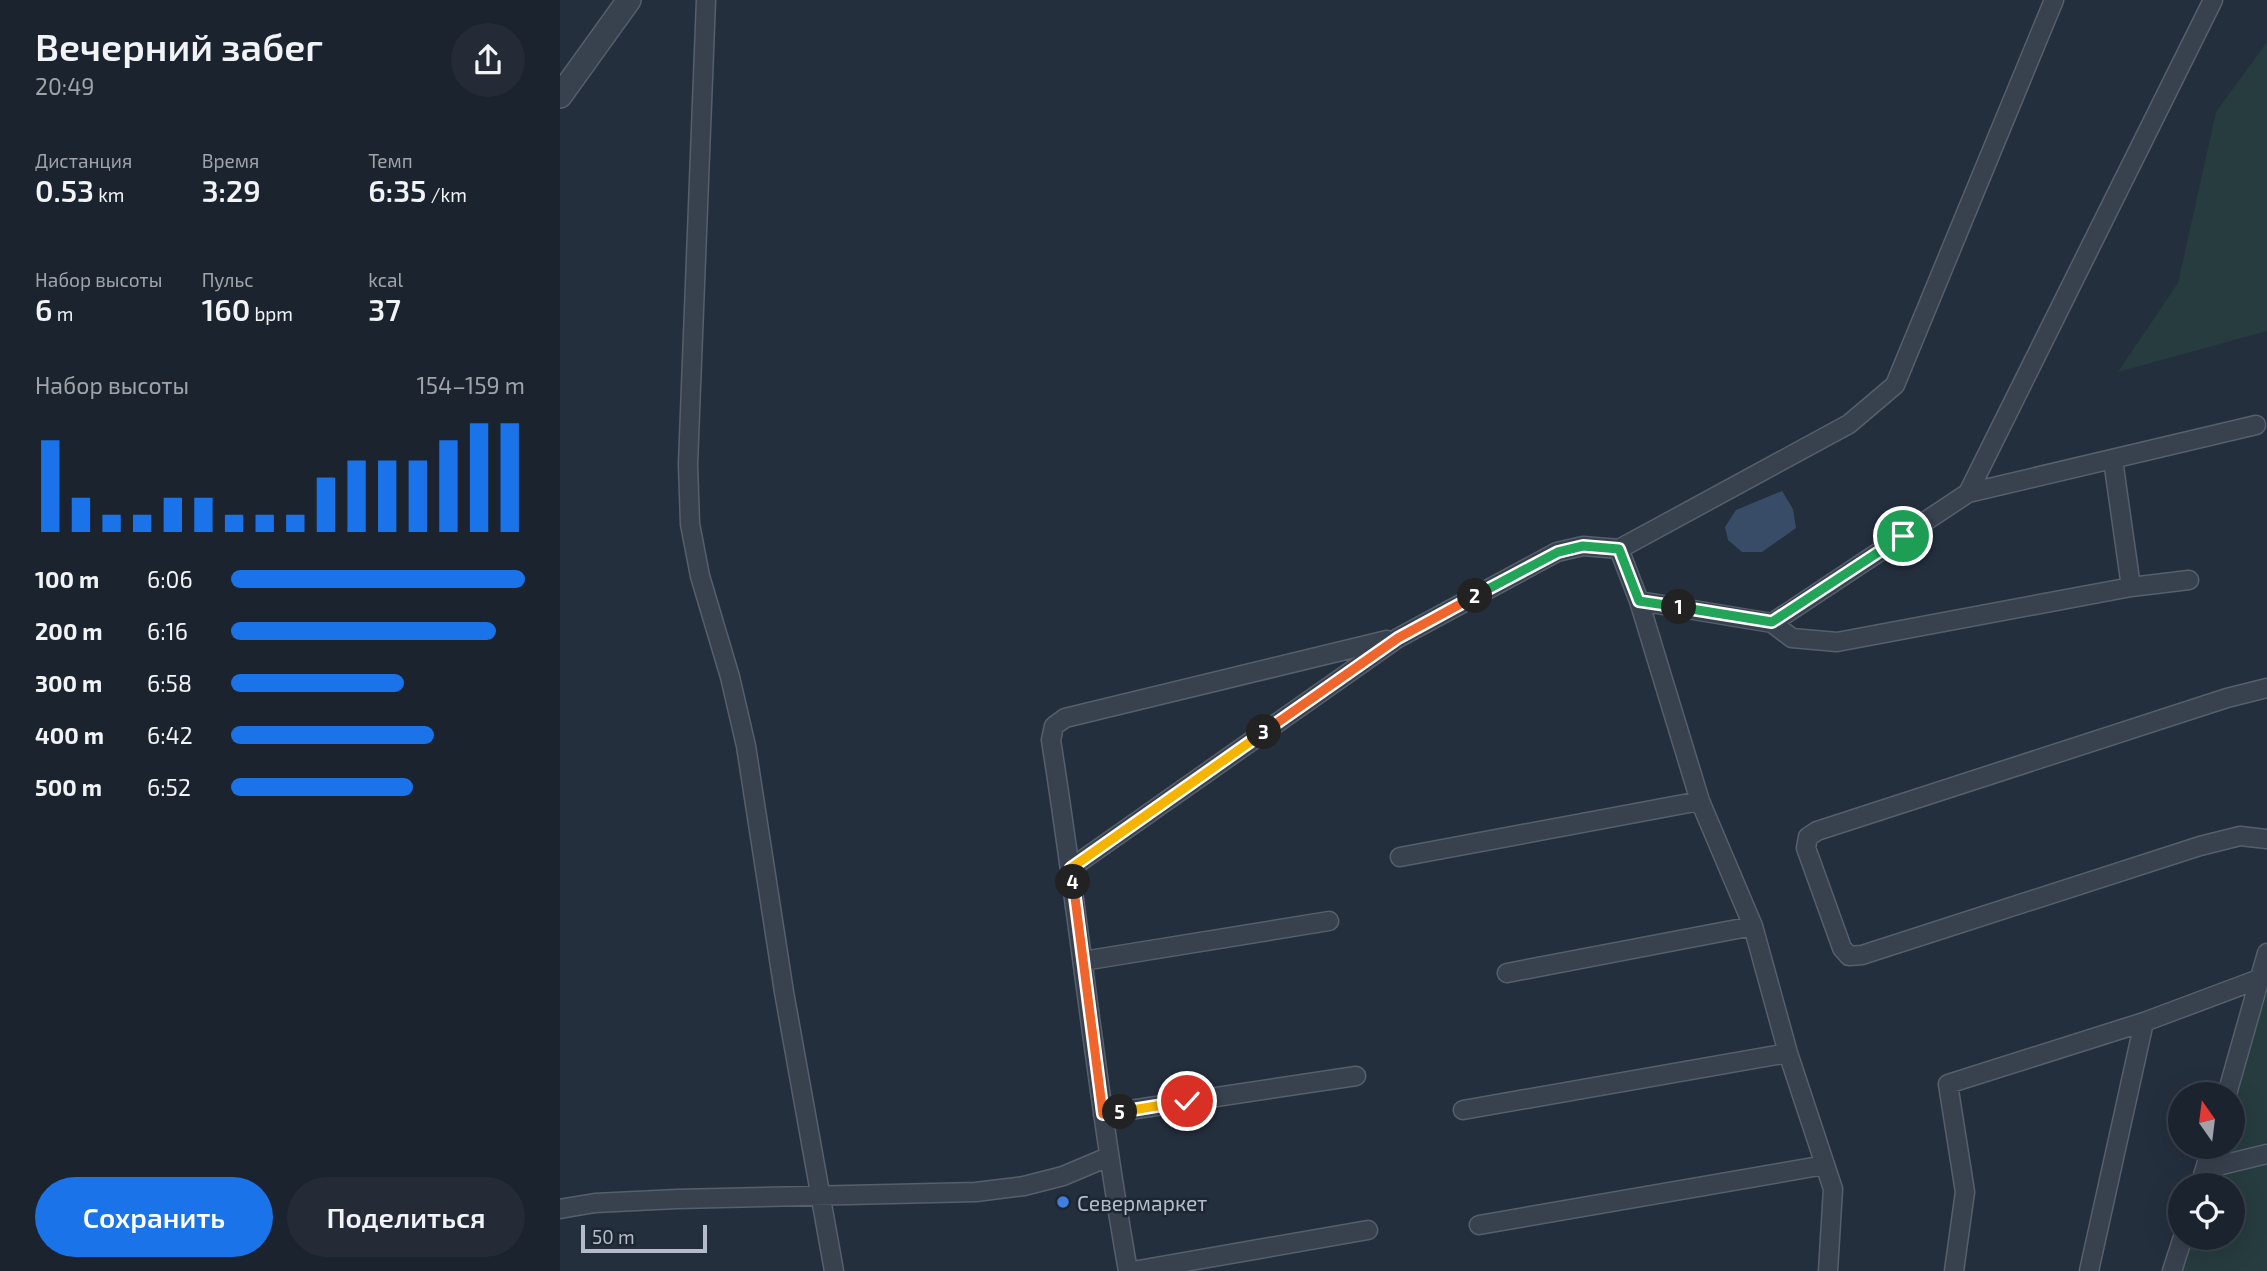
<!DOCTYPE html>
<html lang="ru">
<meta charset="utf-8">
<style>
body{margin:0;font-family:"Exo 2",sans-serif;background:#242b36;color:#f1f3f6;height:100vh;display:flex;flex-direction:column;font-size:26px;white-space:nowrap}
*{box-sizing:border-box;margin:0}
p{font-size:23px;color:#a0a4aa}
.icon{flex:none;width:38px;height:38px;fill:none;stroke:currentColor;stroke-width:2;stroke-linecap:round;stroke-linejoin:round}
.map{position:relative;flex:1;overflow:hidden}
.sheet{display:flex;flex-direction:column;background:#1b232e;width:560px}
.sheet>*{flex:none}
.needle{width:46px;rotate:346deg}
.tools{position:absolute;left:1608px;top:1082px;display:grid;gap:14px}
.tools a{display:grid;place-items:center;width:77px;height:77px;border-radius:50%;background:#1b232e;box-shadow:0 7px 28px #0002,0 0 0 2px #39404a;font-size:35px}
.scale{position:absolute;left:21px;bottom:18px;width:126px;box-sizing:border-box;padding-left:7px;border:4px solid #b4bcc9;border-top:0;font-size:19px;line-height:24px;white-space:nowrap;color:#b4bcc9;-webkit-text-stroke:5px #1d2633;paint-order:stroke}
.pin{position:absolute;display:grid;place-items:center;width:60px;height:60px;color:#fff;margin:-30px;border:4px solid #fff;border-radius:50%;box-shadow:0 2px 7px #0007}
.km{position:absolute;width:35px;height:35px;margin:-18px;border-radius:50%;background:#222;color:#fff;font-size:19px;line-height:35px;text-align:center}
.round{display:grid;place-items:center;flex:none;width:74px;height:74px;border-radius:37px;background:#242b36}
.overview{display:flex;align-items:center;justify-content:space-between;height:119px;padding:0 35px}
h1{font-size:38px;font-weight:600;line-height:52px}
.stats{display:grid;grid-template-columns:repeat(3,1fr);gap:10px;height:119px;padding:7px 35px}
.stats div{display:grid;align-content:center}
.stats b{font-size:30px;font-weight:600}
.stats small{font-size:19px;font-weight:400}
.stats p{font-size:19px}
.chart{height:196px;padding:14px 35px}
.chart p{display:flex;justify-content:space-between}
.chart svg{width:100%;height:126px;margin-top:7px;stroke:#1a73e8;stroke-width:6}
.action{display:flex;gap:14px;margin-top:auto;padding:14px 35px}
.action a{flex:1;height:80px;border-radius:42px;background:#1a73e8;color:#fff;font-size:28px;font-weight:600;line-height:80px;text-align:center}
.action a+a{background:#242b36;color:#f1f3f6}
ul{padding:0 35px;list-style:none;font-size:23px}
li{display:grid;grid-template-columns:112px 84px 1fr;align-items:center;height:52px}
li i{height:18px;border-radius:9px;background:#1a73e8}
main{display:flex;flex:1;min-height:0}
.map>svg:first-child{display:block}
</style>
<main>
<section class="sheet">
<div class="overview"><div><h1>Вечерний забег</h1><p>20:49</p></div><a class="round"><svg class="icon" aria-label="share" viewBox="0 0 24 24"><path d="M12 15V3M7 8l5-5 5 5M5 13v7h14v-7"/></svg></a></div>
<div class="stats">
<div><p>Дистанция</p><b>0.53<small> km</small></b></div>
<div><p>Время</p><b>3:29</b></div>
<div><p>Темп</p><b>6:35<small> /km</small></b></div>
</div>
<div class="stats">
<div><p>Набор высоты</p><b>6<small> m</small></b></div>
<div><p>Пульс</p><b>160<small> bpm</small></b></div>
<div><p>kcal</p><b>37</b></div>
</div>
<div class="chart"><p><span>Набор высоты</span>154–159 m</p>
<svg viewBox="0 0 160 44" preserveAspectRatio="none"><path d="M5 44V12M15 44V32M25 44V38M35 44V38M45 44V32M55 44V32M65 44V38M75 44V38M85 44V38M95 44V25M105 44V19M115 44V19M125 44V19M135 44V12M145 44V6M155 44V6"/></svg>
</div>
<ul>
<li><b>100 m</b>6:06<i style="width:100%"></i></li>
<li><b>200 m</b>6:16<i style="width:90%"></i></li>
<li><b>300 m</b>6:58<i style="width:59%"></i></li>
<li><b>400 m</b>6:42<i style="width:69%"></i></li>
<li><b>500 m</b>6:52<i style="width:62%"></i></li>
</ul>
<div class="action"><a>Сохранить</a><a>Поделиться</a></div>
</section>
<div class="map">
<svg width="1707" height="1271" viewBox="0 0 1707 1271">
<rect width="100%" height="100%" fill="#242f3e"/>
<path fill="#263c3f" d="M1707,42V331L1558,372L1618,283L1656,112Z
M1707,965V1271H1612L1623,1237H1673V1185H1640L1652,1146H1673V1094Z"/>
<path fill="#394c67" d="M1222,491L1233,509L1236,528L1202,552H1182L1168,540L1165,527L1176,510Z"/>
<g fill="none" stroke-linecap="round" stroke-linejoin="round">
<defs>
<path id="minor" d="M146,0L128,464L130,524L140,576L170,677L186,746L224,992L274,1271
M1553,460L1571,587
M1408,493L1653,0
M1059,549L1079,601L1140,801L1193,926L1228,1053L1273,1189L1268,1271
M1079,601L1212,623L1232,638L1277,642L1571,587L1629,580
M1212,623L1408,493L1696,425
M1707,688L1667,698L1257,831L1248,837L1246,848L1282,948L1289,956L1302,955L1640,846L1680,836L1707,839
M840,857L1140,801
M511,868L838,638L997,552L1023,546L1059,549L1289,424L1335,385L1494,0
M523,961L769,921
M947,973L1193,926
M1667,1094L1707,953
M903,1110L1228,1053
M543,1114L796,1076
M1645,1169L1707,1154
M1640,1185L1652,1146
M0,1209L35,1203L117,1199L416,1192L464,1186L503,1176L548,1157
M919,1225L1265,1165
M568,1271C537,1095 519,917 491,740L494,726L505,718L827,640
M573,1271L808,1230
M1394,1271L1405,1192L1388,1084L1584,1022L1707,976
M1529,1271L1584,1022
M1612,1271L1623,1237"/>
<path id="tertiary" d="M0,96L69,0"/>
</defs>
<use href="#minor" stroke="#565f6c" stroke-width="21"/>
<use href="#tertiary" stroke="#565f6c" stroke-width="26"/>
<use href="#minor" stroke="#38414e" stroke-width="18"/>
<use href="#tertiary" stroke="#38414e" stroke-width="23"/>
</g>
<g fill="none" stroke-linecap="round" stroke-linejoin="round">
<defs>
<path id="split-1" d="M1119,607L1212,622L1343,536"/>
<path id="split-2" d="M915,596L998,552L1023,546L1059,549L1079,601L1119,607"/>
<path id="split-3" d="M704,732L838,638L915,596"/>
<path id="split-4" d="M513,882L511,868L704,732"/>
<path id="split-5" d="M513,882L543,1114L560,1112"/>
<path id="split-6" d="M560,1112L627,1101"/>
</defs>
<use href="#split-1" stroke="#fff" stroke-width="14"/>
<use href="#split-2" stroke="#fff" stroke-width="14"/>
<use href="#split-3" stroke="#fff" stroke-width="14"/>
<use href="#split-4" stroke="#fff" stroke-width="14"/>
<use href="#split-5" stroke="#fff" stroke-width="14"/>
<use href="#split-6" stroke="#fff" stroke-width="14"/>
<use href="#split-1" stroke="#22a559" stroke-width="9"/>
<use href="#split-2" stroke="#22a559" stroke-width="9"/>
<use href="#split-3" stroke="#f0652b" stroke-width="9"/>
<use href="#split-4" stroke="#f5b400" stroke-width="9"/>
<use href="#split-5" stroke="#f0652b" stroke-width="9"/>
<use href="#split-6" stroke="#f5b400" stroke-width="9"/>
</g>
<circle fill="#3f7fe0" stroke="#1d2633" stroke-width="2.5" cx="503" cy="1202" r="7"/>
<g text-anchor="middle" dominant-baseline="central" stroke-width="5" stroke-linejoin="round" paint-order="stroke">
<g font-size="21" fill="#b4bcc9" stroke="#1d2633" text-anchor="start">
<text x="517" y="1202">Севермаркет</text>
</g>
</g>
</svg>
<div class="tools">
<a><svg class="needle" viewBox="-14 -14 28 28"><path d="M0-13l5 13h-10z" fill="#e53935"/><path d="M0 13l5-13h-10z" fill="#a0a4aa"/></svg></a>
<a><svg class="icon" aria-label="locate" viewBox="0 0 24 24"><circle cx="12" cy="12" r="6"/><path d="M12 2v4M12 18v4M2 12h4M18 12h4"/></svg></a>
</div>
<div class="scale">50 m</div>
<div class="pin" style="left:1343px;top:536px;background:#1e9e55"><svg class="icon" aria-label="arrive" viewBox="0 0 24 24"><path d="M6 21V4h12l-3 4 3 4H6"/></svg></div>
<div class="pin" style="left:627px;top:1101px;background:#d93025"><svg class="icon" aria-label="check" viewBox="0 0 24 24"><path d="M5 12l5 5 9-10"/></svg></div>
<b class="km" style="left:1119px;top:607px">1</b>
<b class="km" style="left:915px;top:596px">2</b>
<b class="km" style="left:704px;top:732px">3</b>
<b class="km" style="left:513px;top:882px">4</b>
<b class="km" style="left:560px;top:1112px">5</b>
</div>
</main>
